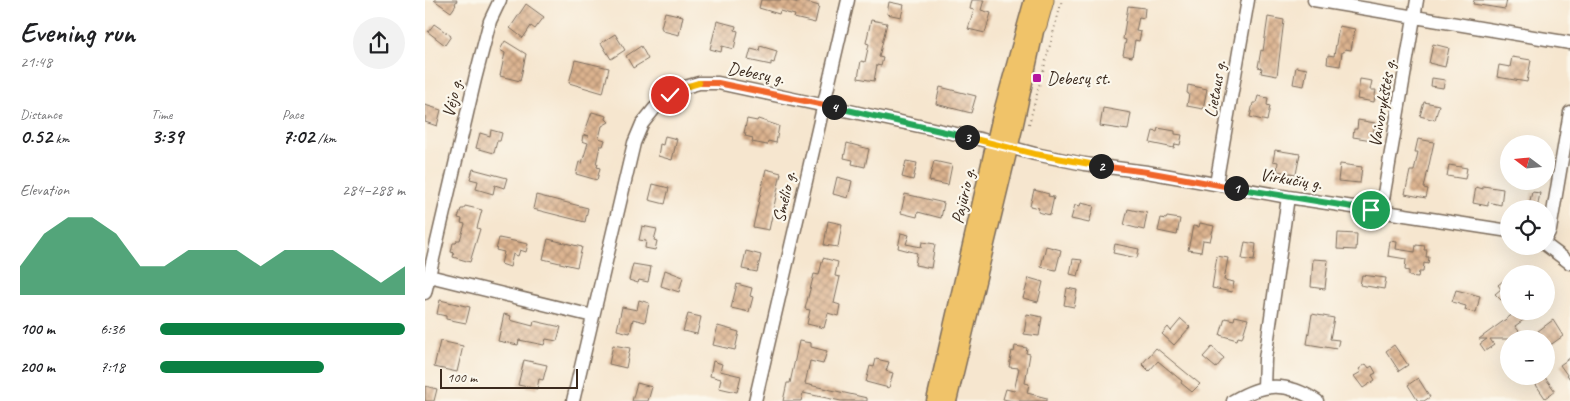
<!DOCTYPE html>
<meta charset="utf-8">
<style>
body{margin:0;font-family:Caveat,sans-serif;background:#f2f2f2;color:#202124;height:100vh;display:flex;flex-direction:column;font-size:19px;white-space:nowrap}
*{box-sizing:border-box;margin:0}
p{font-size:16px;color:#757577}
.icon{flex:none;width:28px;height:28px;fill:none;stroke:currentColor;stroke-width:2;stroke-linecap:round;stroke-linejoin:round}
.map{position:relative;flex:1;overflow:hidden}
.side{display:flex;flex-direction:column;background:#fff;width:425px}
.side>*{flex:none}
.needle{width:32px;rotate:286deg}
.fabs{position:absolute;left:1075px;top:135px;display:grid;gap:10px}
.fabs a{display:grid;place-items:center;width:55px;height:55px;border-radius:50%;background:#fff;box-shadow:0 5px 20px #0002;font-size:25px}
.scale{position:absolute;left:15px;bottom:12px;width:138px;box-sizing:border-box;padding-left:5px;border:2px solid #3b2a1e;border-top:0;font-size:14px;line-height:18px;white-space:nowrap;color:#3b2a1e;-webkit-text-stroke:4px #fbf7ec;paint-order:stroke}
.pin{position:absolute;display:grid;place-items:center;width:42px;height:42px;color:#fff;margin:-21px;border:2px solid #fff;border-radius:50%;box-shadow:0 1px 5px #0007}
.km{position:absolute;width:25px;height:25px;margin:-12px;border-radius:50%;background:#222;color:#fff;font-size:14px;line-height:25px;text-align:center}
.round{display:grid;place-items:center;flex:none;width:52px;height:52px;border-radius:26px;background:#f2f2f2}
.headline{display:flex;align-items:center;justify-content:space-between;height:85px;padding:0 20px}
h1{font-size:28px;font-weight:600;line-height:38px}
.stats{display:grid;grid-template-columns:repeat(3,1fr);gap:8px;height:85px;padding:5px 20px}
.stats div{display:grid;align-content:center}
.stats b{font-size:21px;font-weight:600}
.stats small{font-size:14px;font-weight:400}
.stats p{font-size:14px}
.chart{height:140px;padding:10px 20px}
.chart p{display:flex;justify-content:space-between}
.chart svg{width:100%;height:90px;margin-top:5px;fill:#0b8043;opacity:.7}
ul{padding:0 20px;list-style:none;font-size:16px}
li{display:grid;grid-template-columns:80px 60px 1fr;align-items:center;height:38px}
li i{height:12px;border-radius:6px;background:#0b8043}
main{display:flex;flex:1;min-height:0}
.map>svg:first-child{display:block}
</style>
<main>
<section class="side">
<div class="headline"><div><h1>Evening run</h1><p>21:48</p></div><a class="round"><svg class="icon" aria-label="share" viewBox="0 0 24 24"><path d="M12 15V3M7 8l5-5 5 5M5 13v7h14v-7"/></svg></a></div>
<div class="stats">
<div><p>Distance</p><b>0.52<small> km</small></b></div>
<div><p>Time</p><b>3:39</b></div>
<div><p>Pace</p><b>7:02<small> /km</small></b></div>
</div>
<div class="chart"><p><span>Elevation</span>284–288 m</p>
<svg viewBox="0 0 160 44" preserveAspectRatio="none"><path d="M0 44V30L10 14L20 6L30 6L40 14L50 30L60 30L70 22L80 22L90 22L100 30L110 22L120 22L130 22L140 30L150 38L160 30V44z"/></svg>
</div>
<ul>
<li><b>100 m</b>6:36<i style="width:100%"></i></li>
<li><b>200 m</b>7:18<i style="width:67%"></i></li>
</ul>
</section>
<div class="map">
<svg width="1145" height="401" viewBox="0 0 1145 401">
<defs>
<pattern id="building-cross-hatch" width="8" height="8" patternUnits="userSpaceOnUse" patternTransform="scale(1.25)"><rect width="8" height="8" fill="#dcb38f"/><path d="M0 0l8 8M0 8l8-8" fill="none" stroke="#b49274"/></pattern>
</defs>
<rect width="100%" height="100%" fill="#fbf7ec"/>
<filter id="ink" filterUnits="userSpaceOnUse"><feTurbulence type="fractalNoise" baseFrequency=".02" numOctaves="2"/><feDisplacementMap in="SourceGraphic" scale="10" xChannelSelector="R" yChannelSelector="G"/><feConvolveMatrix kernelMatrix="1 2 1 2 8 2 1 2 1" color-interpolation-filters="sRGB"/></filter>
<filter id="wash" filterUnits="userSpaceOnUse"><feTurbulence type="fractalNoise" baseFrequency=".0096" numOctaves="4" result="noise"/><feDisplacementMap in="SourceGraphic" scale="20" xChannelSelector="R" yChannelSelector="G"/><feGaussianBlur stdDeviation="1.12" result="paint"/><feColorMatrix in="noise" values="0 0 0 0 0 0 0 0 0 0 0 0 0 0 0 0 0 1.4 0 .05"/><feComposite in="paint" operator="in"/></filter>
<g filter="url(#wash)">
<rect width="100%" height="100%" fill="#f6e6cf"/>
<g id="blocks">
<path fill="url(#building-cross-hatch)" d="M9,0H32L30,4L31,5L26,12Z
M336,0H363L373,3L374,0L394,6L390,23L369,18L370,15L362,13L355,11L354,14L334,8Z
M547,0H559L556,10L566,13L560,33L543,29L549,10L545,9Z
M1049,0H1082L1080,9L1048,4Z
M464,2L479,5L476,17L462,14Z
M101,4L119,17L110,29L106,26L98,38L85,28Z
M703,6L720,8L719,18L714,17L711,31L716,32L714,41L710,40L707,57L698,55L701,40L698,39Z
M240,12L258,16L254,35L238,31L236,27Z
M843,17L859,20L852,76L836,73L837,68L833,67L836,50L838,51Z
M446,20L462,23L454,57L458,58L456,66L452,65L449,81L433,78L436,61L440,62L444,44L441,43Z
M292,21L311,26L310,30L313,31L309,49L297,46L296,52L285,49Z
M9,24L26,36L20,45L3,32Z
M914,26L930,29L926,50L920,49L919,52H917L915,66L902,64L903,55L909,56Z
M190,34L200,50L186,59L176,43Z
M80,41L101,54L95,81L75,76L80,53L75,50Z
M1008,44L1024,48L1020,67L1004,63Z
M216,46L223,59L208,68L201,56Z
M335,46L352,51L349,63L346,62V65L323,60L326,49L334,51Z
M1087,57L1106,60L1102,82L1072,77L1074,65L1085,67Z
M150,60L184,68L178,93L144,83Z
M871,67L882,69L879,86L868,84Z
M1007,78L1020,80L1018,88L1006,86Z
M935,79L947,81L945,90H951L949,102L932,99Z
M763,85L782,89L778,109L762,106L764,94L762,93Z
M515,87L551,96L546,113L511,104Z
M833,96L843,98L842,105L845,106L842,121L825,117L828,103H831Z
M999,102L1014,105L1010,120L995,116Z
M0,105L16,110L12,126L0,122Z
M678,108L706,113L703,130L675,126Z
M167,112L182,116L181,119L184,122L177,126L174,138L180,140L178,146H175L171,164H173L172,167L175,168L172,180L151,174L154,162L157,163L163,143L157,141L158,135L164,136L159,134Z
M322,119L332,121L333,119L354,126L351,143L343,141L342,145L327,142L328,138L320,136L321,133H319Z
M933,120L950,123L947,140L928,137L929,129H932Z
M733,128L750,131V134L757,135L755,145L750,144L749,148L725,143L728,131L732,132Z
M66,130L77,133L75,141H72L69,153L51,148L55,133L65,136Z
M240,136L252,139L247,160L233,156L235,144L238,145Z
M993,139L1009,142L999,188L1003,189L1001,198L980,194L985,171H989L993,152H990Z
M422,143L444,149L440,167L427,164L428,160L419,158Z
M850,150L875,154L871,174L852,171L853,162L848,161Z
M481,161L492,163L488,180L477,177Z
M509,161L527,165L523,185L504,181Z
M915,164L937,167L935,183L913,181Z
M1024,165L1042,168L1040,179L1022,176Z
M48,169L82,178L79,188L70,185L68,194L51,189L53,181L45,179Z
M341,169L356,173L344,230L328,227Z
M412,177L427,181L423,198L408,194Z
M228,184L244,188L240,204L224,200Z
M1058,186L1078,189L1076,205L1063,202V206L1048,203L1051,187L1058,189Z
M609,190L624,194L623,196L629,197L625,215L613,212L614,208L605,206Z
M1107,192L1115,193L1112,209H1103Z
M480,194L519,203L516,218L493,212L492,217L476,213Z
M111,195L163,208L160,222L108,209Z
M656,203L669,206L664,223L646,219L650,205L655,206Z
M40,206L57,210L52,228L55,229L45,262L28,257L29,253L26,252L28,243H31L32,240H35L40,224L36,223L37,219L33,218L36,209H39Z
M703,209L722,213L719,230L699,225Z
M742,217L755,219L752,235L733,231L736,218L741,219Z
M403,221L417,224L413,247L399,245Z
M775,223L789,226L785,241L778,240L776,252L763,250L768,226L774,227Z
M217,226L232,229L229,240L232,241L230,250L220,248L221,241L214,240Z
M476,233L484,235L481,244L496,247L497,242L510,244L506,268L490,265L492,253L473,248Z
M913,233L932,234L931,250L912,249Z
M74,238L103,244L101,252L95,250L93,256L88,254L85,267L76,264L79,252L71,250Z
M123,239L157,247L152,267L118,259Z
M965,241L972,242L971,249L990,252L991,245L1000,246L999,250H1002L1001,257H1004L1003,264L999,263L998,272H994L993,277L984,276V271L980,270L981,259L963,256Z
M820,242L831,244L829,261L817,259Z
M690,244L714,249L712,258L688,253Z
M621,246L636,250L631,270L616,267Z
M321,251L336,255L332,272L317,269Z
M792,256L803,258L799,280L809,282L807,292L787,288Z
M398,258L413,262L410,276L415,277L409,303L415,305L413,316L403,313L399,328L382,324L385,310L380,309L389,274L394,275Z
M648,259L657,260L653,276L645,274Z
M888,259L903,260L900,289L886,287Z
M208,264L226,267L223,282L214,280L213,283L204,280Z
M240,270L258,277L254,292L236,286Z
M937,275L961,278L959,289L935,285Z
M604,278L618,282L613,302L598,298Z
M1078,281L1081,285L1084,283V299L1081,296L1076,300L1070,294L1076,289L1073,285Z
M312,284L327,288L325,296L328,297L324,312L306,308Z
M642,288L652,290L649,307L639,305Z
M1031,290L1055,296L1051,313L1040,310L1041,306L1027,302Z
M15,300L45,307L41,323L21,319V316L12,314Z
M214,300L224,303L220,322L208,319L205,333L192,330L197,307L212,310Z
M1092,311H1111L1090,326L1100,339H1065L1069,345L1060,351L1055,344L1062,339H1054Z
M79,314L86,316L85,320L108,326L109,321L136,327L132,341L121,339L119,345L94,340L93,345L73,341Z
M263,314L276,317L272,334L258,331Z
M602,314L617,317L614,336L599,334Z
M887,314L909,318L905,339L914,340L912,349L882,344Z
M810,316L823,319L817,338L813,337L812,340L795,335L800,318L809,320Z
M756,319L765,327L749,345L737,334L743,327L746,331Z
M1128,320L1138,336L1124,346L1121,339H1119L1113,331Z
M293,326L314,332L310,350L288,345Z
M15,341L38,346L32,372L9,367Z
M374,341L386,343V347L402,351L398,364L385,361L380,384L442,398V401H416L378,393L376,401H358L362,383H365Z
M188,345L205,348L201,368L184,364Z
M969,345L983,365L974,371L961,351Z
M590,346L602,348L601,353L605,354L600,383L604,384L602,393L622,398V401H588L578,399L581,389L589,391L594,368L584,367L587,351L589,352Z
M787,347L799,358L791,368L778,357Z
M731,348L775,384L767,392L756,383L757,381L733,361L724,371L717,364Z
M1145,358V379L1135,365Z
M451,359L464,362L461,371L468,373L464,388L441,382L445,366L449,367Z
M99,360L122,365L118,380L114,379L112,389L93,385Z
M288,361L297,364L295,371L316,376L312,392L294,388L296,379L285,376Z
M941,364L944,368L947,366L951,373L947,375L950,380L938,388L929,376L936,372L934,369Z
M1105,376H1119L1130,391L1120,398Z
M993,378L1005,397L999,401H993L983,385Z
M212,383L227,387L223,401H207Z
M0,386L12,389L9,401H0Z"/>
</g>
</g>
<g filter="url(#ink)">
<use href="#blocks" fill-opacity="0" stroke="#7c6c5c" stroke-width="1"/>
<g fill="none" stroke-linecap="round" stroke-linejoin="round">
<defs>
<path id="minor" d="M889,0L1145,43
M791,184L823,0
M956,211L992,0
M1121,238L1125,230L1145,112
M1121,245L1145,263
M4,276L168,316
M0,293L50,79L65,21L75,0
M839,387L840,359L863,197
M148,401L209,143L217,124L229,109L245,95L260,87L274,83H293L555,139L610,154L659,164L722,172L863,197L1084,231
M330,401L423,0
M808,401C838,383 861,381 892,401"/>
<path id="major" d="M510,401L576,116L608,0
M523,401L589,128L612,22"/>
<path id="highway" d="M612,25L619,0"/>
</defs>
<use href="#minor" stroke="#7c6c5c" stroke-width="15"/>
<use href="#major" stroke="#7c6c5c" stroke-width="19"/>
<use href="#highway" stroke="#7c6c5c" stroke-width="21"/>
<path stroke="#7c6c5c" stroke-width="2" stroke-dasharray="1 4" stroke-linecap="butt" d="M604,124L637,0"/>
<use href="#minor" stroke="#fff" stroke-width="12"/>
<use href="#major" stroke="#f0c369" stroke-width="16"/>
<use href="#highway" stroke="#f0c369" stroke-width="19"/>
</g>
</g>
<g fill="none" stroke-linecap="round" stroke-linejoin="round" filter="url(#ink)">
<defs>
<path id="split-1" d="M811,188L946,210"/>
<path id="split-2" d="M676,166L722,172L811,188"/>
<path id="split-3" d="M542,137L610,154L676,166"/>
<path id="split-4" d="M409,107L542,137"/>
<path id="split-5" d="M274,83H293L409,107"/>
<path id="split-6" d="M245,95L260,87L274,83"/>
</defs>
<use href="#split-1" stroke="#fff" stroke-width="10"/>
<use href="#split-2" stroke="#fff" stroke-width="10"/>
<use href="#split-3" stroke="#fff" stroke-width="10"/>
<use href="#split-4" stroke="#fff" stroke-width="10"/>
<use href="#split-5" stroke="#fff" stroke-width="10"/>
<use href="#split-6" stroke="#fff" stroke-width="10"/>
<use href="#split-1" stroke="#22a559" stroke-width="6"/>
<use href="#split-2" stroke="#f0652b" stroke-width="6"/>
<use href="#split-3" stroke="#f5b400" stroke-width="6"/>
<use href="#split-4" stroke="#22a559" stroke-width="6"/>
<use href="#split-5" stroke="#f0652b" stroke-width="6"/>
<use href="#split-6" stroke="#f5b400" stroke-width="6"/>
</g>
<rect fill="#b5179e" stroke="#fbf7ec" stroke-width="2" x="607" y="73" width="10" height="10" rx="2.5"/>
<g text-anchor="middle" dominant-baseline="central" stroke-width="4.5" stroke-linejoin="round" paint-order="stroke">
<g font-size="18" fill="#3b2a1e" stroke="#fbf7ec">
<text transform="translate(331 73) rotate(11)">Debesų g.</text>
<text transform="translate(790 89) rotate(-80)">Lietaus g.</text>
<text transform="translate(27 98) rotate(-77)">Vėjo g.</text>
<text transform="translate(957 103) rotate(-80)">Vaivorykštės g.</text>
<text transform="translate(866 179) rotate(9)">Virkučių g.</text>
<text transform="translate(538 196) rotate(-77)">Pajūrio g.</text>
<text transform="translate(359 197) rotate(-77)">Smėlio g.</text>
</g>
<g font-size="18" fill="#3b2a1e" stroke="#fbf7ec" text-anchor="start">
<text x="622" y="78">Debesų st.</text>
</g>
</g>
</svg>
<div class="fabs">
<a><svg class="needle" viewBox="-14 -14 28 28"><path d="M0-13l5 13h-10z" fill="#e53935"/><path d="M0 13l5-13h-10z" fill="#757577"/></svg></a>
<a><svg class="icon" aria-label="locate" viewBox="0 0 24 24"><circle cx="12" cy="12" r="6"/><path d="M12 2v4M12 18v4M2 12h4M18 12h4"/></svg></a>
<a>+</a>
<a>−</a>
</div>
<div class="scale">100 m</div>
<div class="pin" style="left:946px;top:210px;background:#1e9e55"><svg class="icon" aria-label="arrive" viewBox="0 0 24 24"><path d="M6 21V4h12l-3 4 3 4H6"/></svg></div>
<div class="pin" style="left:245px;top:95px;background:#d93025"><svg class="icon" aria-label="check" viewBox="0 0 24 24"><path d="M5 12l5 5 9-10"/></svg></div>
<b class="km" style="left:811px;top:188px">1</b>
<b class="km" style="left:676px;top:166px">2</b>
<b class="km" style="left:542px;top:137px">3</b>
<b class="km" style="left:409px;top:107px">4</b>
</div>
</main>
